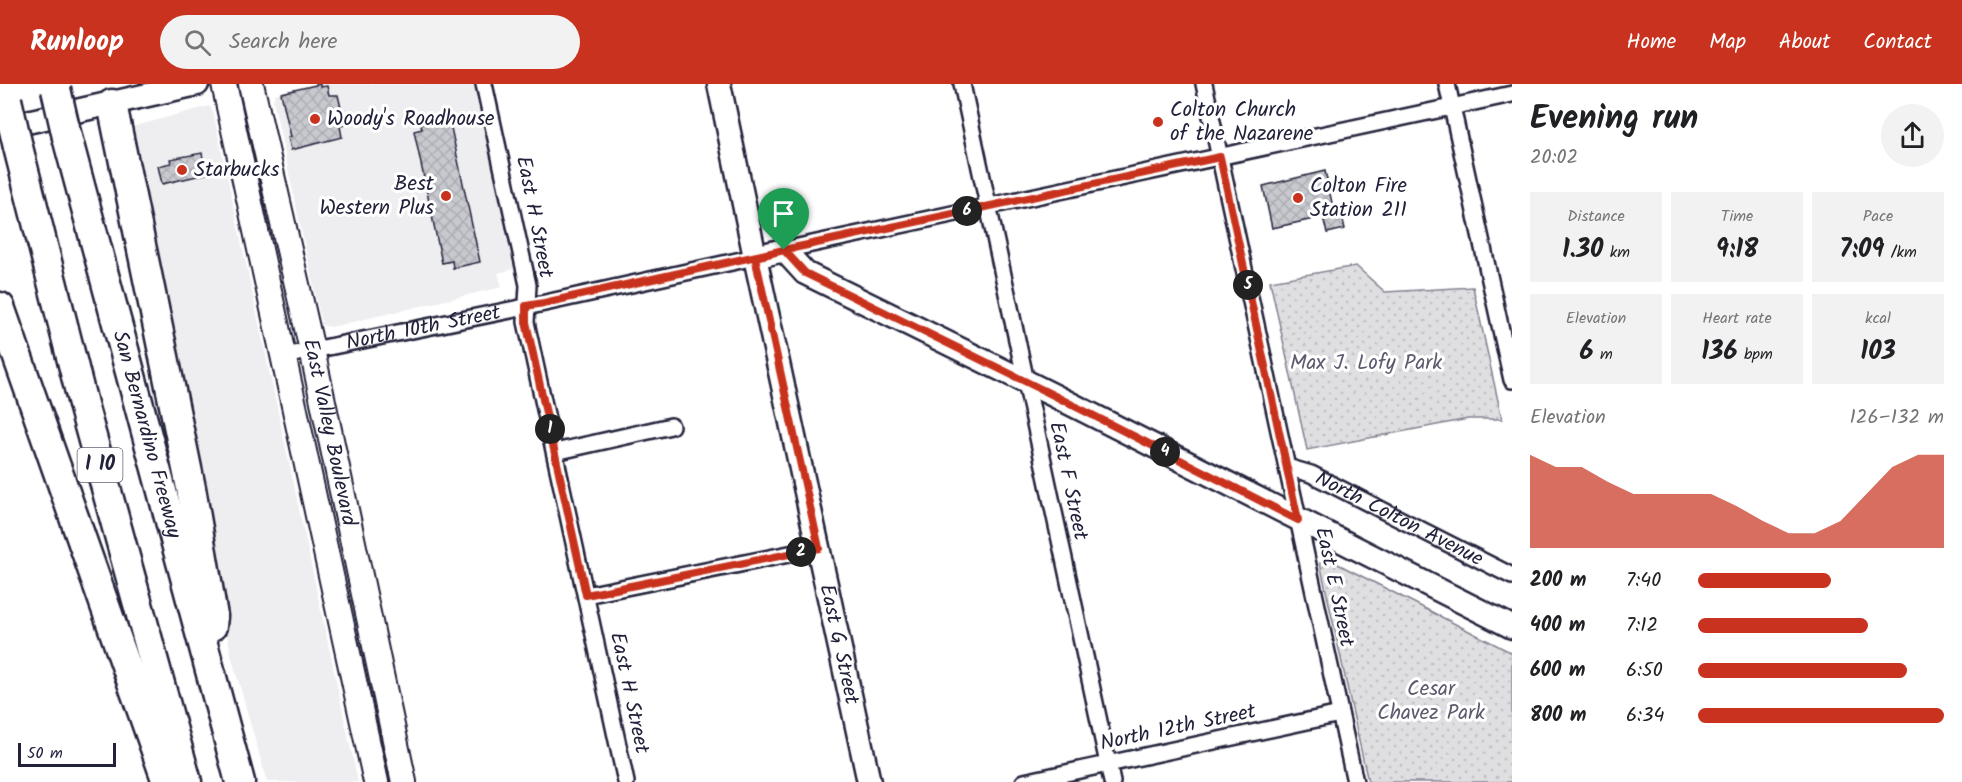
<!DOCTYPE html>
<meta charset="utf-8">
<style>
body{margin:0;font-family:Kalam,sans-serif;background:#f2f2f2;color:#202124;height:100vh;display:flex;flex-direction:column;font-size:22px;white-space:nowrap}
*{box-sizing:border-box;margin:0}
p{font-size:20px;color:#757577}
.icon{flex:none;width:33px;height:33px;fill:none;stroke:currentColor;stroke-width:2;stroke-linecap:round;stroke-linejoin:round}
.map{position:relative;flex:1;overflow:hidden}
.sheet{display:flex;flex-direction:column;background:#fff;width:450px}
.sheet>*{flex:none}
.scale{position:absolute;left:18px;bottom:15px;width:98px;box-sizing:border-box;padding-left:6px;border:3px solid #22223b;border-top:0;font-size:16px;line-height:21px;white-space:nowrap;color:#22223b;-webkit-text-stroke:4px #fff;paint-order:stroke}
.pin{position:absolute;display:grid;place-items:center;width:51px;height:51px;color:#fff;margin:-62px -26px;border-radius:50% 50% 50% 0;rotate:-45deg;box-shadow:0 0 6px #0007}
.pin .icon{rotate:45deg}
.km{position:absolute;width:30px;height:30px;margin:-15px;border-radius:50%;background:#222;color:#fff;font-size:16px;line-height:30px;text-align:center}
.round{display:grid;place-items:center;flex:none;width:63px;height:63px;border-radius:32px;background:#f2f2f2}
.head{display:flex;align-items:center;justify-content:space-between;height:102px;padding:0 18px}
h1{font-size:33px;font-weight:700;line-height:45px}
.stats{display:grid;grid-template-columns:repeat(3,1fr);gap:9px;height:102px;padding:6px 18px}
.stats div{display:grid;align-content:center;border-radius:0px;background:#f2f2f2;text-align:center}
.stats b{font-size:26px;font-weight:700}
.stats small{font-size:16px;font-weight:400}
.stats p{font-size:16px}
.chart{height:168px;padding:12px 18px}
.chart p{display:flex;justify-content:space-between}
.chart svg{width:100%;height:108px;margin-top:6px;fill:#c8321e;opacity:.7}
ul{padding:0 18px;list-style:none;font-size:20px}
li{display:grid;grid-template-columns:96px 72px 1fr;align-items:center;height:45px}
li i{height:15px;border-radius:8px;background:#c8321e}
header{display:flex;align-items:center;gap:36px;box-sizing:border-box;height:84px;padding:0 30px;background:#c8321e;color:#fff}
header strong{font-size:28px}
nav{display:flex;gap:33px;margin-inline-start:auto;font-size:21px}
.search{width:420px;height:54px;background:#f2f2f2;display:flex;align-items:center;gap:15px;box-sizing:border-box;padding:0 21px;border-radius:33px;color:#757577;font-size:22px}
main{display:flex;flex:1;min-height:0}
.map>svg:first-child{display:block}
</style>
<header>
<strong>Runloop</strong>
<div class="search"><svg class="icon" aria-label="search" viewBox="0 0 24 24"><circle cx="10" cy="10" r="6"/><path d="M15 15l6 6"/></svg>Search here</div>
<nav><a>Home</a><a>Map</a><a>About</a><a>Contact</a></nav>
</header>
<main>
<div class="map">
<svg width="1512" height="698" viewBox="0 0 1512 698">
<defs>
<pattern id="park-dots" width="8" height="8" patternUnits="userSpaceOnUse" patternTransform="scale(1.5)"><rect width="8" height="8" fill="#dfdfe2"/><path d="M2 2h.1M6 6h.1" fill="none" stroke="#bfbfc3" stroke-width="1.8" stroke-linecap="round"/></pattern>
<pattern id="building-cross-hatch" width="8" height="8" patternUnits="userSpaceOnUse" patternTransform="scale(1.5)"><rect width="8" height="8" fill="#c8c8cf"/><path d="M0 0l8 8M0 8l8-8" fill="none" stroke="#acacb3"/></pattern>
</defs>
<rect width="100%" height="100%" fill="#fff"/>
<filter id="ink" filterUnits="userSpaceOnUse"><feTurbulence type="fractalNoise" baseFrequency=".0167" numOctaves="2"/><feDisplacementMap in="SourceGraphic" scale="12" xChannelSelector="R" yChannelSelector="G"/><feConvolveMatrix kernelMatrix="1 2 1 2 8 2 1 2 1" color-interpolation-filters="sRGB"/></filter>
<g filter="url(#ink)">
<path fill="#eeeef1" d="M321,0H474L514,185L498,189L502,203L331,243L322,241L273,16L275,10Z
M209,22L213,27L358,698H267L231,571L128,44Z"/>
<path fill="url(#park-dots)" stroke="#80808e" stroke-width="1.5" d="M1356,182L1385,208L1473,203L1502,335H1468L1307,366L1270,197Z
M1330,476L1512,569V698H1368L1320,479Z"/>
<path fill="url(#building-cross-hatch)" stroke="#22223b" stroke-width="1.5" d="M320,0V3L327,2L329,11H338L345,41L340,42L342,53L291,66L288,53H291L281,9Z
M443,34L444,40L450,39L480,178L453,184L452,177L442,179L414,47L422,45L421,40Z
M202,69L206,90L162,100L158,82L171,79L170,75Z
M1325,87L1334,128L1341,127L1345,145L1327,149L1323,133L1272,144L1263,102Z"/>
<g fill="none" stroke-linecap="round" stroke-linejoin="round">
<defs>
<g id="street">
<path d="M484,0L528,201L526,238L626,698"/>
<path d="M962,0L1112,698"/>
<path d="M1204,0L1355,698"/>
<path d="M1447,0L1512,296"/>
<path d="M784,166L1512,10"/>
<path id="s1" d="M284,272L545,219L755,173"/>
<path d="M555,368L671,342"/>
<path id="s2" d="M1287,383L1311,390L1512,492"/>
<path d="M586,511L819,464"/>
<path d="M1024,698L1340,630"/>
</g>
<g id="secondary">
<path id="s3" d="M719,0L755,173L869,698"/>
<path d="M0,44L197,0"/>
<path d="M755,173L784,166L805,189L1055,312L1512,543"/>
</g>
<g id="primary">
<path d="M224,0L376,698"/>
<path id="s4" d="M251,0L312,266L404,698"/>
</g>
<g id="highway">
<path d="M112,20L191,404L213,532L212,542"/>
<path id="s5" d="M67,53L240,698"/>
<path d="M18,63L84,324L187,698"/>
<path d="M0,223L167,698"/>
</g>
</defs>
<use href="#street" stroke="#22223b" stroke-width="20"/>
<use href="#secondary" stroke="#22223b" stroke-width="27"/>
<use href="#primary" stroke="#22223b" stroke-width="28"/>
<use href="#highway" stroke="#22223b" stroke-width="33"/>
<use href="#street" stroke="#fff" stroke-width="15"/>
<use href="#secondary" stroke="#fff" stroke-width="22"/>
<use href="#primary" stroke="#fff" stroke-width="24"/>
<use href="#highway" stroke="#fff" stroke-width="28"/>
<defs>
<path id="highway-bridge" d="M56,5L67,53
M7,16L18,63"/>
</defs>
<use href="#highway-bridge" stroke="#22223b" stroke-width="33" stroke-linecap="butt"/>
<use href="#highway-bridge" stroke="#fff" stroke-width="28"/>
</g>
</g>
<g fill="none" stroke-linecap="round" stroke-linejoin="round" filter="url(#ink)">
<defs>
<path id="route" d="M784,166C704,183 624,202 544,219L526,222V238L586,511L819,464L755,173L784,166L805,189L1055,312L1298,436L1220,73L784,166"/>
</defs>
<use href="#route" stroke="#fff" stroke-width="12"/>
<use href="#route" stroke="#c8321e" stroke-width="8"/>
</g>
<g fill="#c8321e" stroke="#fff" stroke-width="2">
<circle cx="315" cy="35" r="6"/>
<circle cx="1158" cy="38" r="6"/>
<circle cx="182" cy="86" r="6"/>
<circle cx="446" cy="112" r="6"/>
<circle cx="1298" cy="114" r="6"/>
</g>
<g text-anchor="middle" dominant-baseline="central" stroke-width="6" stroke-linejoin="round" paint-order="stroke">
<rect fill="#fff" stroke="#646476" stroke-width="1.5" x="77.5" y="364" width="45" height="34" rx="4.5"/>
<g font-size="20" font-weight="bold" fill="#22223b">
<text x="100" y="381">I 10</text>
</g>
<g font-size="21" fill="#22223b" stroke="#fff" text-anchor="start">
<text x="1170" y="26">Colton Church<tspan x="1170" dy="24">of the Nazarene</tspan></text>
<text x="327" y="35">Woody's Roadhouse</text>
<text x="194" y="86">Starbucks</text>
<text x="434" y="100" text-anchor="end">Best<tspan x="434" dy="24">Western Plus</tspan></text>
<text x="1310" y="102">Colton Fire<tspan x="1310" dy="24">Station 211</tspan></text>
</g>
<g font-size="21" fill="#22223b" stroke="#fff">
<text transform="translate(534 133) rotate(79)">East H Street</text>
<text stroke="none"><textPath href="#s1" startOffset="142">North 10th Street</textPath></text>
<text stroke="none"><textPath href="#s5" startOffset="308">San Bernardino Freeway</textPath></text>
<text stroke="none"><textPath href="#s4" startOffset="357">East Valley Boulevard</textPath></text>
<text transform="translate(1068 397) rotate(78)">East F Street</text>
<text stroke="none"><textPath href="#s2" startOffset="124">North Colton Avenue</textPath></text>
<text transform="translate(1334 503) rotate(78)">East E Street</text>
<text stroke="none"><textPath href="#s3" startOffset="573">East G Street</textPath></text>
<text transform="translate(629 609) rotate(78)">East H Street</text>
<text transform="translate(1178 644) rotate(-12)">North 12th Street</text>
</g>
<g font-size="21" fill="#5b5b6d" stroke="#fff">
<text x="1366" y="279">Max J. Lofy Park</text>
<text x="1431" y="605">Cesar<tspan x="1431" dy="24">Chavez Park</tspan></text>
</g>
</g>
</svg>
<div class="scale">50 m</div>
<div class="pin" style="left:784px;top:166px;background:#1e9e55"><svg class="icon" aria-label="arrive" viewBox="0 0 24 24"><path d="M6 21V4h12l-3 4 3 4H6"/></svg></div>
<b class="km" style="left:550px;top:345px">1</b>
<b class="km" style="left:801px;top:468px">2</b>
<b class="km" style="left:1165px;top:368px">4</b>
<b class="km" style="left:1248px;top:201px">5</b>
<b class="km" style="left:967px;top:127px">6</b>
</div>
<section class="sheet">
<div class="head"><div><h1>Evening run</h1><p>20:02</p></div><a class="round"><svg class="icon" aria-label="share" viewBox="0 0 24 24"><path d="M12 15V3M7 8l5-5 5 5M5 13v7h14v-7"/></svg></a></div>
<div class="stats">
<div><p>Distance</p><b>1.30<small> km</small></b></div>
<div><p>Time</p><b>9:18</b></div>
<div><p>Pace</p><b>7:09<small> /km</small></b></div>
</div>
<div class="stats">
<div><p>Elevation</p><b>6<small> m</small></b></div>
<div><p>Heart rate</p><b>136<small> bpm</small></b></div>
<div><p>kcal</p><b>103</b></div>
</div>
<div class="chart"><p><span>Elevation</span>126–132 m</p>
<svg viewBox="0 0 160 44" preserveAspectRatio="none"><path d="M0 44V6L10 11L20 11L30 17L40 22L50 22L60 22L70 22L80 27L90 33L100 38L110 38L120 33L130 22L140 11L150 6L160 6V44z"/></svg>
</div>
<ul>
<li><b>200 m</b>7:40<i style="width:54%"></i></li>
<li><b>400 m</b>7:12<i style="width:69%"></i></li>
<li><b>600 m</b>6:50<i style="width:85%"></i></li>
<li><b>800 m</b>6:34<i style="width:100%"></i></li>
</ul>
</section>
</main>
